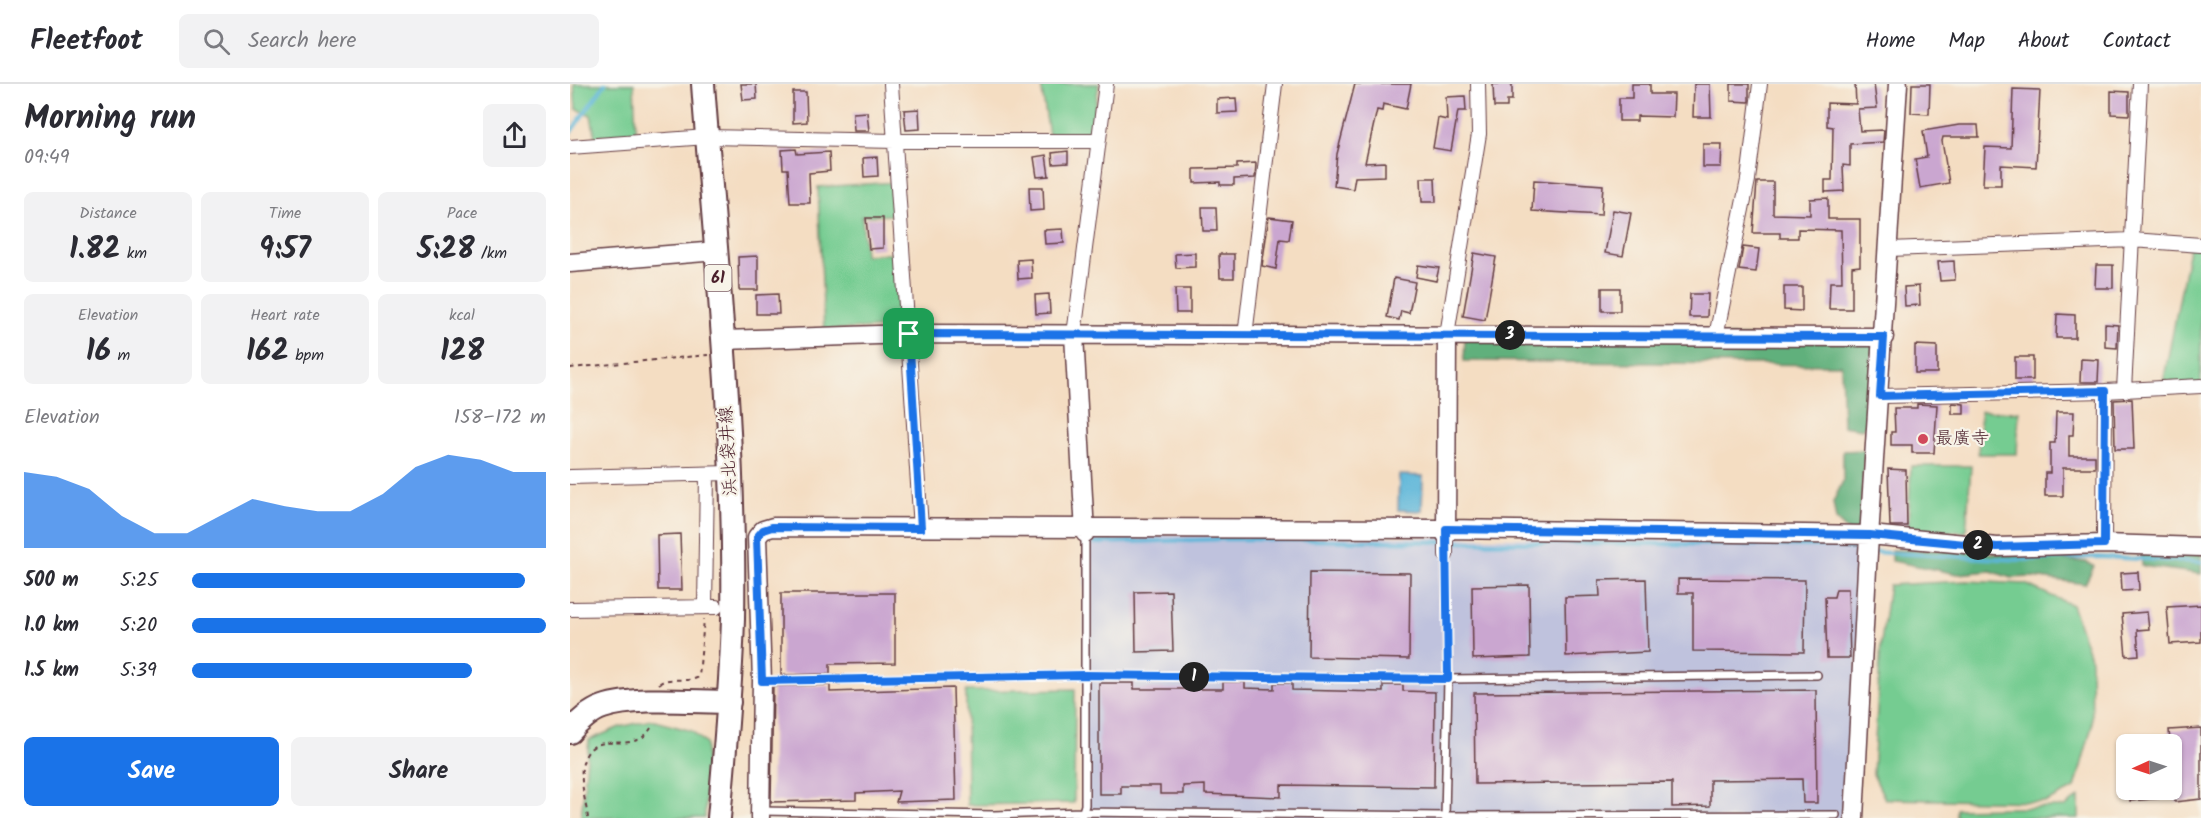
<!DOCTYPE html>
<meta charset="utf-8">
<style>
body{margin:0;font-family:Kalam,"Klee One",sans-serif;background:#f2f2f3;color:#2b2b33;height:100vh;display:flex;flex-direction:column;font-size:22px;white-space:nowrap}
*{box-sizing:border-box;margin:0}
p{font-size:20px;color:#7c7c81}
.icon{flex:none;width:33px;height:33px;fill:none;stroke:currentColor;stroke-width:2;stroke-linecap:round;stroke-linejoin:round}
.map{position:relative;flex:1;overflow:hidden}
.details{display:flex;flex-direction:column;background:#fff;width:570px}
.details>*{flex:none}
.needle{width:39px;rotate:267deg}
.fabs{position:absolute;left:1546px;top:650px;display:grid;gap:12px}
.fabs a{display:grid;place-items:center;width:66px;height:66px;border-radius:9px;background:#fff;box-shadow:0 2px 4px #0004;font-size:30px}
.pin{position:absolute;display:grid;place-items:center;width:51px;height:51px;color:#fff;margin:-26px;border-radius:12px;box-shadow:0 3px 9px #0006}
.km{position:absolute;width:30px;height:30px;margin:-15px;border-radius:50%;background:#222;color:#fff;font-size:16px;line-height:30px;text-align:center}
.round{display:grid;place-items:center;flex:none;width:63px;height:63px;border-radius:9px;background:#f2f2f3}
.overview{display:flex;align-items:center;justify-content:space-between;height:102px;padding:0 24px}
h1{font-size:33px;font-weight:700;line-height:45px}
.stats{display:grid;grid-template-columns:repeat(3,1fr);gap:9px;height:102px;padding:6px 24px}
.stats div{display:grid;align-content:center;border-radius:9px;background:#f2f2f3;text-align:center}
.stats b{font-size:30px;font-weight:700}
.stats small{font-size:16px;font-weight:400}
.stats p{font-size:16px}
.chart{height:168px;padding:12px 24px}
.chart p{display:flex;justify-content:space-between}
.chart svg{width:100%;height:108px;margin-top:6px;fill:#1a73e8;opacity:.7}
.button{display:flex;gap:12px;margin-top:auto;padding:12px 24px}
.button a{flex:1;height:69px;border-radius:9px;background:#1a73e8;color:#fff;font-size:24px;font-weight:700;line-height:69px;text-align:center}
.button a+a{background:#f2f2f3;color:#2b2b33}
ul{padding:0 24px;list-style:none;font-size:20px}
li{display:grid;grid-template-columns:96px 72px 1fr;align-items:center;height:45px}
li i{height:15px;border-radius:8px;background:#1a73e8}
header{display:flex;align-items:center;gap:36px;box-sizing:border-box;height:84px;padding:0 30px;background:#fff;border-bottom:2px solid #e1e1e2}
header strong{font-size:28px}
nav{display:flex;gap:33px;margin-inline-start:auto;font-size:21px}
.search{width:420px;height:54px;background:#f2f2f3;display:flex;align-items:center;gap:15px;box-sizing:border-box;padding:0 21px;border-radius:9px;color:#7c7c81;font-size:22px}
main{display:flex;flex:1;min-height:0}
.map>svg:first-child{display:block}
</style>
<header>
<strong>Fleetfoot</strong>
<div class="search"><svg class="icon" aria-label="search" viewBox="0 0 24 24"><circle cx="10" cy="10" r="6"/><path d="M15 15l6 6"/></svg>Search here</div>
<nav><a>Home</a><a>Map</a><a>About</a><a>Contact</a></nav>
</header>
<main>
<section class="details">
<div class="overview"><div><h1>Morning run</h1><p>09:49</p></div><a class="round"><svg class="icon" aria-label="share" viewBox="0 0 24 24"><path d="M12 15V3M7 8l5-5 5 5M5 13v7h14v-7"/></svg></a></div>
<div class="stats">
<div><p>Distance</p><b>1.82<small> km</small></b></div>
<div><p>Time</p><b>9:57</b></div>
<div><p>Pace</p><b>5:28<small> /km</small></b></div>
</div>
<div class="stats">
<div><p>Elevation</p><b>16<small> m</small></b></div>
<div><p>Heart rate</p><b>162<small> bpm</small></b></div>
<div><p>kcal</p><b>128</b></div>
</div>
<div class="chart"><p><span>Elevation</span>158–172 m</p>
<svg viewBox="0 0 160 44" preserveAspectRatio="none"><path d="M0 44V13L10 15L20 20L30 31L40 38L50 38L60 31L70 24L80 27L90 29L100 29L110 22L120 11L130 6L140 8L150 13L160 13V44z"/></svg>
</div>
<ul>
<li><b>500 m</b>5:25<i style="width:94%"></i></li>
<li><b>1.0 km</b>5:20<i style="width:100%"></i></li>
<li><b>1.5 km</b>5:39<i style="width:79%"></i></li>
</ul>
<div class="button"><a>Save</a><a>Share</a></div>
</section>
<div class="map">
<svg width="1631" height="734" viewBox="0 0 1631 734">
<rect width="100%" height="100%" fill="#f7f3e8"/>
<filter id="ink" filterUnits="userSpaceOnUse"><feTurbulence type="fractalNoise" baseFrequency=".0167" numOctaves="2"/><feDisplacementMap in="SourceGraphic" scale="12" xChannelSelector="R" yChannelSelector="G"/><feConvolveMatrix kernelMatrix="1 2 1 2 8 2 1 2 1" color-interpolation-filters="sRGB"/></filter>
<filter id="wash" filterUnits="userSpaceOnUse"><feTurbulence type="fractalNoise" baseFrequency=".008" numOctaves="4" result="noise"/><feDisplacementMap in="SourceGraphic" scale="24" xChannelSelector="R" yChannelSelector="G"/><feGaussianBlur stdDeviation="1.35" result="paint"/><feColorMatrix in="noise" values="0 0 0 0 0 0 0 0 0 0 0 0 0 0 0 0 0 1.4 0 .05"/><feComposite in="paint" operator="in"/></filter>
<g filter="url(#wash)">
<rect width="100%" height="100%" fill="#f4ddc2"/>
<path fill="#bfc2dd" d="M515,449L1299,458L1271,734H513Z"/>
<path fill="#75cc91" stroke="#60765e" stroke-width="1.5" d="M4,0H64L66,49L25,53L21,31L6,25Z
M471,0H529L521,48L479,51Z
M328,98L326,131L292,132L295,171L333,169L339,243L254,246L248,103Z
M1620,160L1631,161V302L1592,304Z
M1411,327L1449,328L1447,370H1408Z
M1341,382H1401L1396,448L1338,447Z
M1397,497L1455,500L1502,521L1521,576L1522,642L1505,704L1476,718L1315,715L1303,690L1311,559L1319,501Z
M505,605L504,719L397,721L396,607Z
M81,636L122,647L136,660L135,734H11L19,656L50,643Z
M1509,713V734H1386V725L1495,723Z"/>
<path fill="#60b07b" stroke="#556853" stroke-width="1.5" d="M895,251L1304,253L1301,336L1292,345L1273,342L1271,281L894,277Z
M1295,366L1289,451H1282L1266,436L1263,418L1273,397V367Z
M1571,461L1631,462V490L1572,482Z
M1322,466H1388L1516,478L1524,482L1515,500L1462,493L1441,494L1421,487L1387,490L1322,477Z"/>
<path fill="#5bb6d9" stroke="#526a82" stroke-width="1.5" d="M829,391L853,392L852,427L828,426Z"/>
<g fill="none" stroke-linecap="round" stroke-linejoin="round">
<path stroke="#5bb6d9" stroke-width="4" d="M0,49L35,0
M880,458L1266,462L1292,466
M525,459L659,455L872,458
M1302,468L1450,476L1527,473L1631,478"/>
</g>
<g id="blocks">
<path fill="#caa6d0" d="M171,0H186L187,15L173,16Z
M785,0H841L836,25L813,20L812,27L807,26L795,79L815,78V92L785,93L783,105L764,102L767,70Z
M923,0H942V16H937V23H924Z
M1062,0H1080V10H1104L1103,33L1067,32V37H1049V14H1062Z
M1124,0H1140L1141,33H1123Z
M1161,0H1179V18L1161,17Z
M1285,0H1304L1307,24L1288,25L1290,47L1314,46L1313,58L1280,60V82L1273,81L1274,107L1255,108V96H1262L1263,43L1257,42V19L1286,20Z
M1342,0H1360L1359,30L1341,29Z
M1443,5L1470,6L1466,83L1431,81V101H1413L1415,63L1441,64Z
M1541,7L1559,8V31L1541,30Z
M223,8H236L237,38L223,39Z
M895,12L896,27H888L881,67L863,64L868,34L877,36L876,13Z
M666,14L667,28L647,29V15Z
M349,25L350,45L336,46L334,26Z
M297,28L299,47H284L283,29Z
M1389,41H1408L1409,53H1373L1372,57L1379,99L1350,104L1345,75L1357,73L1353,47Z
M1133,60H1152L1151,83H1133Z
M226,65L227,70L259,68L260,87L239,89L240,119H220L218,85H213L212,66Z
M498,67V79L483,80L482,69Z
M476,71L479,92L467,93L464,73Z
M307,73L308,92L294,93L293,74Z
M686,79L685,94L664,95V101H650V98L624,99V85L667,84V80Z
M851,94H865L866,118H852Z
M964,96L1033,101L1031,131L962,127Z
M1187,98H1203V130L1240,131V115L1258,114V135H1290V182L1282,183V225H1259L1260,198H1272L1271,146L1228,145V154H1210V149H1183Z
M459,103H473L474,126L460,127Z
M632,123H646L647,147H633Z
M1043,126L1061,129L1053,172L1035,169Z
M699,133L722,136L719,156L710,155L706,185L692,182Z
M296,134H313V164L299,165Z
M493,145L494,159L475,160L474,146Z
M1173,163L1189,165L1186,188L1169,186Z
M625,169V183L606,184L605,170Z
M904,169L926,173L915,236L893,232Z
M649,170H664V194H650Z
M188,172V206H169L168,173Z
M461,175L462,194L448,195L447,176Z
M1384,177L1385,196L1370,197L1368,178Z
M848,181L869,184L866,197L846,193Z
M1526,181H1543V204H1525Z
M824,194L845,198L839,229L831,227L829,236L817,233Z
M1349,202L1350,221L1335,222L1334,203Z
M1214,203H1232V227L1214,226Z
M1032,204H1050V227H1032Z
M605,205H620V229H606Z
M208,210L209,230H186V211Z
M479,210L480,229L466,230L465,211Z
M1120,210H1138L1137,233H1119Z
M1487,230L1505,231V254H1486Z
M1535,240L1548,241L1547,264L1535,263Z
M1345,261L1367,262V289H1345Z
M1445,273H1463V296H1445Z
M1511,275L1529,276L1528,298H1510Z
M1562,315L1564,365H1545L1544,316Z
M1382,319L1394,320V330H1382Z
M1347,320L1367,321L1364,369H1342V361H1321V348H1325L1324,324H1347Z
M1486,328H1504L1503,351H1499V372H1525V384H1493V412H1475V389H1480V359H1485Z
M1318,385L1336,386L1337,442H1320Z
M110,450L112,506H88L87,451Z
M740,488L840,489L839,575L739,573Z
M1568,488L1569,506L1552,507L1551,489Z
M1076,495L1078,568L996,572L995,513L1030,512L1029,496Z
M1108,495L1235,496L1234,568L1123,567V509H1108Z
M959,501L960,573L903,575L902,502Z
M1266,505H1278L1280,574H1257L1255,513H1264Z
M601,507L603,567L566,568L565,508Z
M211,509H325V579L260,580V590L211,591Z
M1631,521V558L1600,560L1597,523Z
M1577,528L1579,545L1567,546L1569,571L1556,572L1552,530Z
M653,598H675V604L704,605V599H722V606L813,608V601H833V607L865,608L864,703L711,701V713L635,710V701L613,702V710H590V702H551V710H529V599H564V605H653Z
M260,601V608L383,604L386,716L326,718L329,707L286,709V716L201,718L203,602Z
M1246,606L1247,719H1233L1232,695L1140,696V722L1102,723V698L905,700L904,609Z
M1631,644V715L1605,718V713L1560,717L1559,705H1604L1599,646Z"/>
</g>
</g>
<g filter="url(#ink)">
<use href="#blocks" fill-opacity="0" stroke="#643c42" stroke-width="1.5"/>
<g fill="none" stroke-linecap="round" stroke-linejoin="round">
<defs>
<path id="service" d="M193,597L514,591L878,595L1247,591
M191,727L424,731L511,728L875,732L1266,731
M511,734L515,721V449
M875,734L878,595L876,471"/>
<path id="minor" d="M321,0L351,444
M0,63L137,53L325,57H528
M1319,165L1562,156L1631,161
M504,251L536,0
M877,251L909,50L908,0
M675,252L705,0
M1146,252L1178,96L1190,0
M1554,306L1570,0
M1310,312L1535,307L1631,302
M0,393L160,389
M1534,460L1535,307
M876,471V451
M135,523L137,390
M0,525L146,523"/>
<path id="tertiary" d="M0,179L147,167
M504,251L515,449
M153,256L339,250L1314,253
M876,451L877,251
M190,734L192,597L187,453L193,446L203,443L876,445L1300,451L1427,463L1534,460L1631,463
M1284,734L1297,485L1328,0"/>
<path id="primary" d="M133,0C146,178 166,356 163,535C161,601 155,668 149,734
M0,648C8,638 21,627 33,623C65,612 124,618 159,618"/>
</defs>
<use href="#service" stroke="#643c42" stroke-width="10"/>
<use href="#minor" stroke="#643c42" stroke-width="16"/>
<use href="#tertiary" stroke="#643c42" stroke-width="21"/>
<use href="#primary" stroke="#643c42" stroke-width="26"/>
<path stroke="#643c42" stroke-width="2" stroke-dasharray="4.5 4.5" stroke-linecap="butt" d="M0,284L138,271
M89,600C99,591 116,600 129,593L134,535
M18,734C16,719 10,698 12,683C21,638 62,676 81,644"/>
<use href="#service" stroke="#fff" stroke-width="7"/>
<use href="#minor" stroke="#fff" stroke-width="14"/>
<use href="#tertiary" stroke="#fff" stroke-width="18"/>
<use href="#primary" stroke="#fff" stroke-width="22"/>
</g>
</g>
<g fill="none" stroke-linecap="round" stroke-linejoin="round" filter="url(#ink)">
<defs>
<path id="route" d="M339,250L1314,253L1310,312L1535,307L1534,460L1427,463L1300,451L876,445L878,595L514,591L192,597L187,453L193,446L202,443L351,444Z"/>
</defs>
<use href="#route" stroke="#fff" stroke-width="12"/>
<use href="#route" stroke="#1a73e8" stroke-width="8"/>
</g>
<circle fill="#d1495b" stroke="#f7f3e8" stroke-width="2" cx="1353" cy="355" r="6"/>
<g text-anchor="middle" dominant-baseline="central" stroke-width="4.5" stroke-linejoin="round" paint-order="stroke">
<rect fill="#f7f3e8" stroke="#7e5f64" stroke-width="1.5" x="134.5" y="181" width="27" height="26" rx="4.5"/>
<g font-size="16" font-weight="bold" fill="#4a1f2b">
<text x="148" y="194">61</text>
</g>
<g font-size="18" fill="#4a1f2b" stroke="#f7f3e8" text-anchor="start">
<text x="1365" y="355">最廣寺</text>
</g>
<g font-size="18" fill="#4a1f2b" stroke="#f7f3e8">
<text transform="translate(159 367) rotate(-93)">浜北袋井線</text>
</g>
</g>
</svg>
<div class="fabs">
<a><svg class="needle" viewBox="-14 -14 28 28"><path d="M0-13l5 13h-10z" fill="#e53935"/><path d="M0 13l5-13h-10z" fill="#7c7c81"/></svg></a>
</div>
<div class="pin" style="left:339px;top:250px;background:#1e9e55"><svg class="icon" aria-label="arrive" viewBox="0 0 24 24"><path d="M6 21V4h12l-3 4 3 4H6"/></svg></div>
<b class="km" style="left:624px;top:593px">1</b>
<b class="km" style="left:1408px;top:461px">2</b>
<b class="km" style="left:940px;top:251px">3</b>
</div>
</main>
